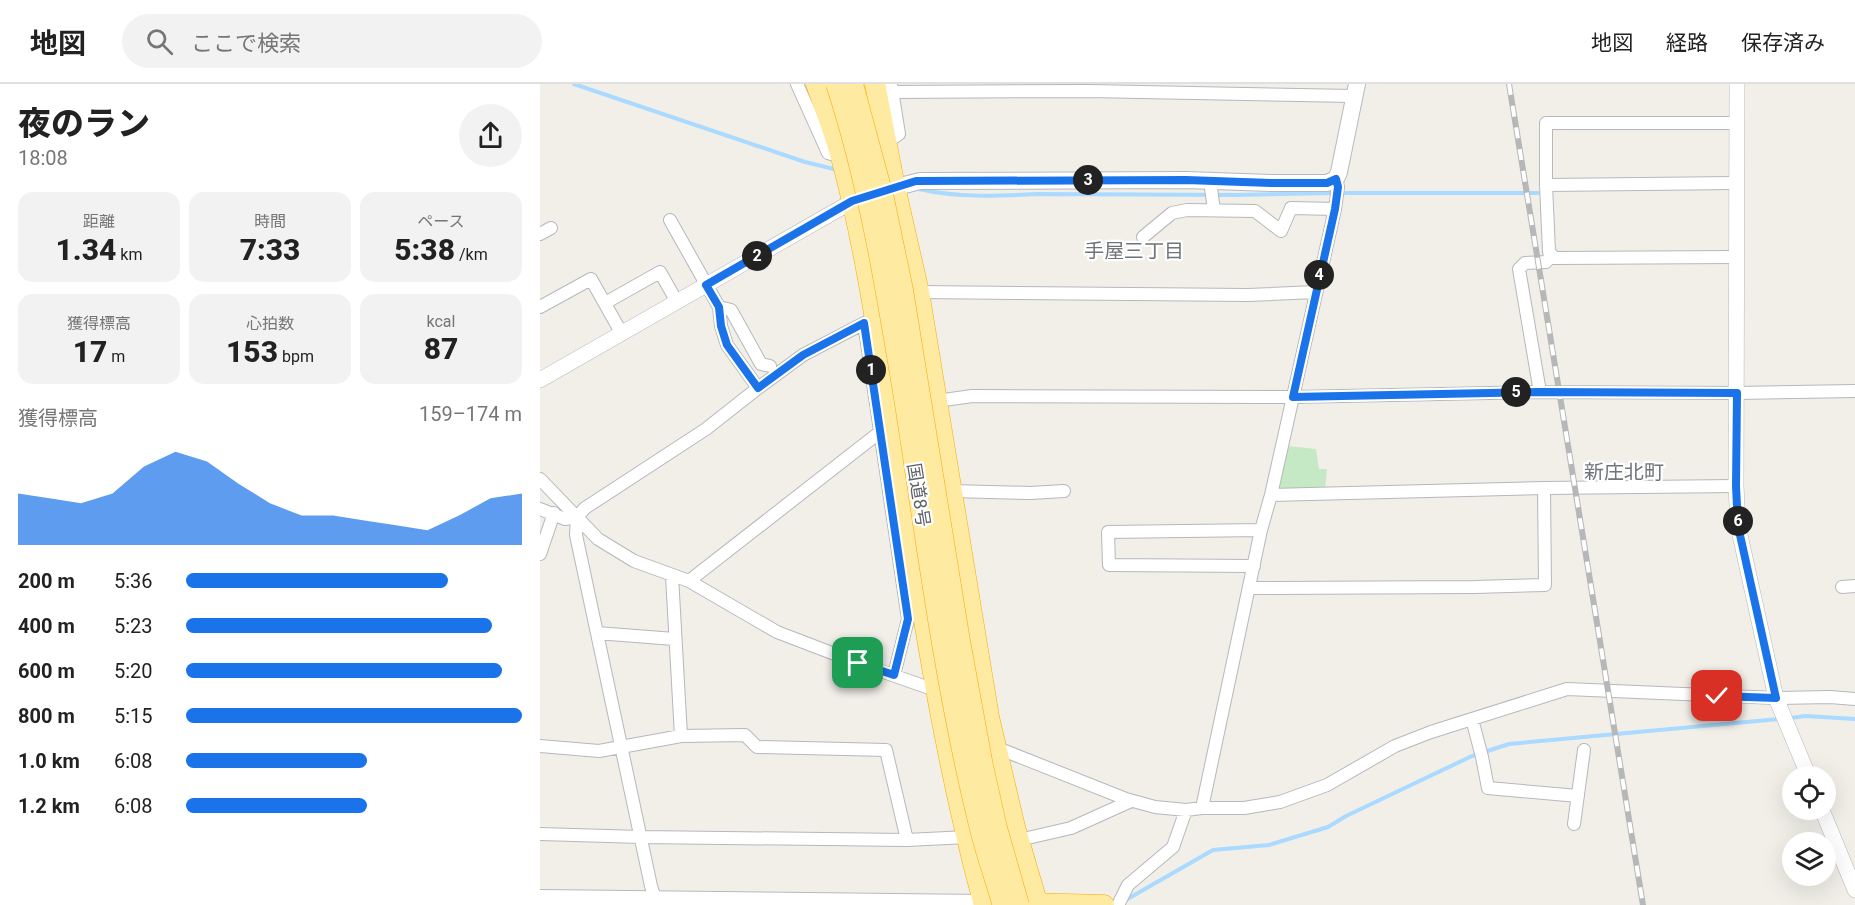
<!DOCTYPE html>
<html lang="ja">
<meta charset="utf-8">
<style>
body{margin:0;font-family:Roboto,"Noto Sans JP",sans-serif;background:#f2f2f2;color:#222;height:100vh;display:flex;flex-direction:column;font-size:22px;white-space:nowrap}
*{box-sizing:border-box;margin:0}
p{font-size:20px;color:#767676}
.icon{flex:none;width:33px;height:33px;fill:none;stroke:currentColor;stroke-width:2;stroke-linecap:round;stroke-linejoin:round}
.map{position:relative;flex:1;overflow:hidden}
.details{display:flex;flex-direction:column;background:#fff;width:540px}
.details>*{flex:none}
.tools{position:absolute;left:1242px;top:682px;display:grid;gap:12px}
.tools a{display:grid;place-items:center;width:54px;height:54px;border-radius:50%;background:#fff;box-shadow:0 6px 24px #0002;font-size:30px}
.pin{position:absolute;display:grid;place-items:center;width:51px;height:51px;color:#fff;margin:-26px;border-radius:12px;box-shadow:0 3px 9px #0006}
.km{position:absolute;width:30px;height:30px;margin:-15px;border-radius:50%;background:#222;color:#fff;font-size:16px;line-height:30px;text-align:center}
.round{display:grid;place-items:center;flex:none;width:63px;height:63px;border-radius:32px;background:#f2f2f2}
.headline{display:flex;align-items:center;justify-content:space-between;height:102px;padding:0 18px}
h1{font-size:33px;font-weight:800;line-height:45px}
.metrics{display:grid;grid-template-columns:repeat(3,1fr);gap:9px;height:102px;padding:6px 18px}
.metrics div{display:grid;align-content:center;border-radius:15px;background:#f2f2f2;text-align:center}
.metrics b{font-size:30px;font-weight:800}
.metrics small{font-size:16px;font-weight:400}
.metrics p{font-size:16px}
.chart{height:168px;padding:12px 18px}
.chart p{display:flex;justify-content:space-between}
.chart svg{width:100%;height:108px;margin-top:6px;fill:#1a73e8;opacity:.7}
ul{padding:0 18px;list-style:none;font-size:20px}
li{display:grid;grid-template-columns:96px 72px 1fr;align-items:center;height:45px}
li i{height:15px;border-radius:8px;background:#1a73e8}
header{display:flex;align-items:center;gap:36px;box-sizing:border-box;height:84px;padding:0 30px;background:#fff;border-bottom:2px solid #e0e0e0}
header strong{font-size:28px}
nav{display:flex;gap:33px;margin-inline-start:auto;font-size:21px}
.search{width:420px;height:54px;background:#f2f2f2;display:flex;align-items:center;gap:15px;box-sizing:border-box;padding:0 21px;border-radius:33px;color:#767676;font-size:22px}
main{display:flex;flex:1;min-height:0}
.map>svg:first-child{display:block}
</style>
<header>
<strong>地図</strong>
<div class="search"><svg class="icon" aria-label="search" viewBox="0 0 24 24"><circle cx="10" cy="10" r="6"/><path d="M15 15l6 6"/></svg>ここで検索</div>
<nav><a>地図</a><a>経路</a><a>保存済み</a></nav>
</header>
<main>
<section class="details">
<div class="headline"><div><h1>夜のラン</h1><p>18:08</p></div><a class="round"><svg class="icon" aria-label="share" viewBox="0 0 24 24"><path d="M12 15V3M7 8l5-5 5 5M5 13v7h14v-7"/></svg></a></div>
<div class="metrics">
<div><p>距離</p><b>1.34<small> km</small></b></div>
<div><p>時間</p><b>7:33</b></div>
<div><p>ペース</p><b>5:38<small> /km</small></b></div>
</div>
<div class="metrics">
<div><p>獲得標高</p><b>17<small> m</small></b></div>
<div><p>心拍数</p><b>153<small> bpm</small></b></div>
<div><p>kcal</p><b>87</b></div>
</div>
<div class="chart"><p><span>獲得標高</span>159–174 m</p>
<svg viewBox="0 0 160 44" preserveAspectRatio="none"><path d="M0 44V23L10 25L20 27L30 23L40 12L50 6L60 10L70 19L80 27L90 32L100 32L110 34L120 36L130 38L140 32L150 25L160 23V44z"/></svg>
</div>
<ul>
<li><b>200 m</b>5:36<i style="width:78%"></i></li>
<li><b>400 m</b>5:23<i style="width:91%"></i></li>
<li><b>600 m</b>5:20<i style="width:94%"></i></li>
<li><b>800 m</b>5:15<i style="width:100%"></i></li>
<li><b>1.0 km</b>6:08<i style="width:54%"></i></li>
<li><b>1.2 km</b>6:08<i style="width:54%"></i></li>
</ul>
</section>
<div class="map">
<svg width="1315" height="821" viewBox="0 0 1315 821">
<rect width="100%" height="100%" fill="#f1efe8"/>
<path fill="#c5e8c5" d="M747,362L776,365L779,385H787L785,406L743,408L738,401Z"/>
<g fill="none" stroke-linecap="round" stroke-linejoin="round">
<path stroke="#aadaff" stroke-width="4" d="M34,0L265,78L298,86
M379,105C417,114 458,112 498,110L696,111L793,109
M801,109H998
M1250,634L1266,632L1315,635
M584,817L673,766L729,761L788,743L806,732L932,672L969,660L1239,635"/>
<defs>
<path id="minor" d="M257,0L288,69L301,73
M353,8L549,7L814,12
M347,58L359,50L351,0
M670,97L674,126
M1006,101L1197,99
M130,136L179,223L181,242L187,261L218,304
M0,150L11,144
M603,153L632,129L647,126L715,127L741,147L751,124L795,125
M1197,173L1015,174L1009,168L1006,101V39H1197
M379,208L708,211L775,208
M65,219L120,188L137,218
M0,223L51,195L82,250
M179,223L191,226L221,280L230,282
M324,239L368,535L354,591
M1000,308L979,185L985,179L1006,178L1012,171
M397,317L432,312L753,313L1000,308L1197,309L1315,307
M0,395L58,455L94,477L149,497L237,548L318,579L395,606
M411,407L491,409L524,407
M731,411L1004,404L1196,402
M0,425L25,435L37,433L45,424L166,345L218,304L263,271L336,233
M37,433L36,451L111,802L117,821
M0,470L14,429
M714,482L569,481L568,448L721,446
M132,492L141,652
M149,497L340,348L345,346
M1302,503L1315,502
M709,504L935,503L1005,501L1004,404
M57,549L134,555
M932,635L942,673L948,704L1038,712
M0,662L59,667L141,652L205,651L217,663L346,666L367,756
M455,663L586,715L615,723L646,726L662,724H704L740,718L787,701L855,662L891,648L1027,605L1236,614L1290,613L1315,615
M662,724L721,446L731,411L795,125L798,103L796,95
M1034,740L1044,666
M0,750L101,753L367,756L427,753
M479,756L531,744L591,717
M578,821L588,801L633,763L646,726"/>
<path id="tertiary" d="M1197,0L1196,402L1198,442L1236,614L1269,693
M0,296L313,117
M1282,726L1315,806"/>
<path id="secondary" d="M345,106L380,97L646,96L731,99H787L796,95L799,88L817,0
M0,814L443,819"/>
<path id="trunk" d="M276,0C285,24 294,48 301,73C325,162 338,254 353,345C379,504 401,665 444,821
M335,0L355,103L379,208L449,633L475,743L498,821
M486,819L564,821"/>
</defs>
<use href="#minor" stroke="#b5b8bc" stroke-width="14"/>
<use href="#tertiary" stroke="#b5b8bc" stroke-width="16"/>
<use href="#secondary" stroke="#b6babf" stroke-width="18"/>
<use href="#trunk" stroke="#f9ab00" stroke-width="21"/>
<use href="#minor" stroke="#fff" stroke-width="12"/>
<use href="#tertiary" stroke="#fff" stroke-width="15"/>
<use href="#secondary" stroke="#fff" stroke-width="16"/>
<use href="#trunk" stroke="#feeaa1" stroke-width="20"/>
<defs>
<path id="rail" d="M969,0L1103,821"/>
</defs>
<use href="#rail" stroke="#b6b7b8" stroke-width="6"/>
<use href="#rail" stroke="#fff" stroke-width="4" stroke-dasharray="11" stroke-linecap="butt"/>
<defs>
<path id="trunk-bridge" d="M296,0C330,104 347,212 365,320C387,462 405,605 440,745C446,770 455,794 462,819
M313,0L344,115L363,206L420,557L443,682L457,744L479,821"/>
</defs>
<use href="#trunk-bridge" stroke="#f9ab00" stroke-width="21" stroke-linecap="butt"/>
<use href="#trunk-bridge" stroke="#feeaa1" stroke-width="20"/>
</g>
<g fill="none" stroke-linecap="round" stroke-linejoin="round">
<defs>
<path id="route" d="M318,579L354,591L368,535L324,239L263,271L218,304L187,261L181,242L179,223L166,201L312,117L376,97L646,96L731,99H787L796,95L798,103L795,125L753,313L1000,308L1197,309L1196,402L1198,442L1236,614L1177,612"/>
</defs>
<use href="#route" stroke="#fff" stroke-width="12"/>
<use href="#route" stroke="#1a73e8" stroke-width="8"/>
</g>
<g text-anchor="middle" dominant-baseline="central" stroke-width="4.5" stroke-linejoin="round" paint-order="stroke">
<g font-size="18" fill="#5f6368" stroke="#fff">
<text transform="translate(379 411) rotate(81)">国道8号</text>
</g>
<g font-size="20" fill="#70757a" stroke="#fff">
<text x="594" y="167">手屋三丁目</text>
<text x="1084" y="388">新庄北町</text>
</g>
</g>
</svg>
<div class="tools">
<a><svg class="icon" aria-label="locate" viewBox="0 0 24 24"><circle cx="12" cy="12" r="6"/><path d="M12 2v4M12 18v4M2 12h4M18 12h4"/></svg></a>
<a><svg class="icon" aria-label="layers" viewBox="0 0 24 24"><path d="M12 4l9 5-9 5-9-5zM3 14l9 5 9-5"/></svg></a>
</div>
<div class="pin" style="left:318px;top:579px;background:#1e9e55"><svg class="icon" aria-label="arrive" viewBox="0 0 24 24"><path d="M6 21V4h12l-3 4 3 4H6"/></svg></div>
<div class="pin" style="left:1177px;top:612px;background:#d93025"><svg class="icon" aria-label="check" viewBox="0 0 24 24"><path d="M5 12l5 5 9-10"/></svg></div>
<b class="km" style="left:331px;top:286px">1</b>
<b class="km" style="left:217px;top:172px">2</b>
<b class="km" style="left:548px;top:96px">3</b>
<b class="km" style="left:779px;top:191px">4</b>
<b class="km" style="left:976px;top:308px">5</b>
<b class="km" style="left:1198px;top:437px">6</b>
</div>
</main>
